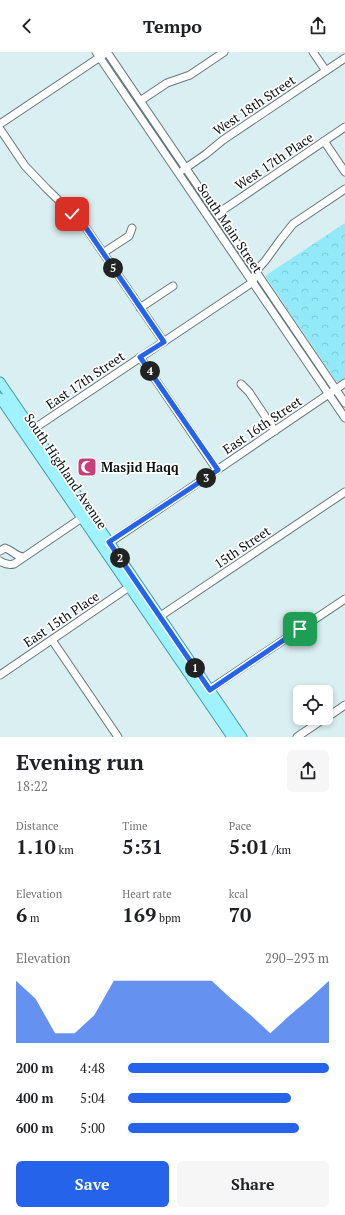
<!DOCTYPE html>
<meta charset="utf-8">
<style>
body{margin:0;font-family:"PT Serif",serif;background:#f6f6f6;color:#202124;height:100vh;display:flex;flex-direction:column;font-size:15px;white-space:nowrap}
*{box-sizing:border-box;margin:0}
p{font-size:13px;color:#757577}
.icon{flex:none;width:22px;height:22px;fill:none;stroke:currentColor;stroke-width:2;stroke-linecap:round;stroke-linejoin:round}
.map{position:relative;height:685px;overflow:hidden}
.drawer{display:flex;flex-direction:column;background:#fff;flex:1}
.drawer>*{flex:none}
.fabs{position:absolute;left:293px;top:633px;display:grid;gap:8px}
.fabs a{display:grid;place-items:center;width:40px;height:40px;border-radius:6px;background:#fff;box-shadow:0 2px 6px #0003;font-size:20px}
.pin{position:absolute;display:grid;place-items:center;width:34px;height:34px;color:#fff;margin:-17px;border-radius:8px;box-shadow:0 2px 6px #0006}
.km{position:absolute;width:20px;height:20px;margin:-10px;border-radius:50%;background:#222;color:#fff;font-size:11px;line-height:20px;text-align:center}
.round{display:grid;place-items:center;flex:none;width:42px;height:42px;border-radius:6px;background:#f6f6f6}
.overview{display:flex;align-items:center;justify-content:space-between;height:68px;padding:0 16px}
h1{font-size:22px;font-weight:700;line-height:30px}
.stats{display:grid;grid-template-columns:repeat(3,1fr);gap:6px;height:68px;padding:4px 16px}
.stats div{display:grid;align-content:center}
.stats b{font-size:20px;font-weight:700}
.stats small{font-size:11px;font-weight:400}
.stats p{font-size:11px}
.chart{height:112px;padding:8px 16px}
.chart p{display:flex;justify-content:space-between}
.chart svg{width:100%;height:72px;margin-top:4px;fill:#2563eb;opacity:.7}
.action{display:flex;gap:8px;margin-top:auto;padding:8px 16px}
.action a{flex:1;height:46px;border-radius:6px;background:#2563eb;color:#fff;font-size:16px;font-weight:700;line-height:46px;text-align:center}
.action a+a{background:#f6f6f6;color:#202124}
ul{padding:0 16px;list-style:none;font-size:13px}
li{display:grid;grid-template-columns:64px 48px 1fr;align-items:center;height:30px}
li i{height:10px;border-radius:5px;background:#2563eb}
header{display:flex;justify-content:space-between;align-items:center;height:52px;padding:0 16px;background:#fff;font-size:18px;font-weight:700}
.map>svg:first-child{display:block}
</style>
<header><svg class="icon" aria-label="back" viewBox="0 0 24 24"><path d="M15 5l-7 7 7 7"/></svg>Tempo<svg class="icon" aria-label="share" viewBox="0 0 24 24"><path d="M12 15V3M7 8l5-5 5 5M5 13v7h14v-7"/></svg></header>
<div class="map">
<svg width="345" height="685" viewBox="0 0 345 685">
<defs>
<pattern id="forest-crowns" width="20" height="18" patternUnits="userSpaceOnUse"><rect width="20" height="18" fill="#92eaf8"/><path d="M2 6a3 3 0 1 1 6 0M12 15a3 3 0 1 1 6 0" fill="none" stroke="#7cc8d4"/></pattern>
</defs>
<rect width="100%" height="100%" fill="#daeff2"/>
<path fill="url(#forest-crowns)" d="M345,171V328L339,331L336,329L265,224Z"/>
<g fill="none" stroke-linecap="round" stroke-linejoin="round">
<defs>
<path id="minor" d="M96,0L345,366
M107,0L345,351
M313,0L326,19
M140,49L167,31L190,23L224,0
M0,72L103,3
M0,77L25,114L47,137L84,173L164,290
M324,89L345,120
M183,118L206,102L223,88L345,6
M217,162L345,75
M103,201L129,184L132,176
M140,256L173,234
M140,305L217,418
M241,332L249,340L275,379
M29,380L253,230L256,219L265,209L281,187L293,172L345,137
M106,493L217,418L345,331
M0,499L5,496C12,498 15,504 23,505
M0,509C4,512 9,513 14,512L86,463
M156,567L345,440
M52,588L118,685
M0,623L132,533
M206,640L345,547
M326,666L345,653
M297,685L325,666"/>
<path id="major" d="M0,330L242,685
M0,346L232,685"/>
</defs>
<use href="#minor" stroke="#65777a" stroke-width="9"/>
<use href="#major" stroke="#419dab" stroke-width="11"/>
<use href="#minor" stroke="#fff" stroke-width="7"/>
<use href="#major" stroke="#a0f2fe" stroke-width="9"/>
</g>
<g fill="none" stroke-linecap="round" stroke-linejoin="round">
<defs>
<path id="route" d="M72,162L84,173L164,290L140,305L218,418L109,490L210,638L300,577"/>
</defs>
<use href="#route" stroke="#fff" stroke-width="8"/>
<use href="#route" stroke="#2563eb" stroke-width="5"/>
</g>
<defs>
<symbol id="mosque-square" viewBox="-11 -11 22 22"><rect x="-9" y="-9" width="18" height="18" rx="4" fill="#c73e78" stroke="#fff"/><path d="M3.5-4.9A6 6 0 1 0 3.5 4.9A5 5 0 1 1 3.5-4.9Z" fill="#fff"/></symbol>
</defs>
<g fill-rule="evenodd">
<use href="#mosque-square" x="76" y="404" width="22" height="22"/>
</g>
<g text-anchor="middle" dominant-baseline="central" stroke-width="3.5" stroke-linejoin="round" paint-order="stroke">
<g font-size="13" fill="#080f10" stroke="#fff">
<text transform="translate(254 53) rotate(-34)">West 18th Street</text>
<text transform="translate(274 109) rotate(-34)">West 17th Place</text>
<text transform="translate(230 176) rotate(56)">South Main Street</text>
<text transform="translate(85 328) rotate(-34)">East 17th Street</text>
<text transform="translate(262 373) rotate(-34)">East 16th Street</text>
<text transform="translate(66 419) rotate(56)">South Highland Avenue</text>
<text transform="translate(242 495) rotate(-34)">15th Street</text>
<text transform="translate(61 567) rotate(-34)">East 15th Place</text>
</g>
<g font-size="13" font-weight="bold" fill="#080f10" stroke="#fff" text-anchor="start">
<text x="101" y="415">Masjid Haqq</text>
</g>
</g>
</svg>
<div class="fabs">
<a><svg class="icon" aria-label="locate" viewBox="0 0 24 24"><circle cx="12" cy="12" r="6"/><path d="M12 2v4M12 18v4M2 12h4M18 12h4"/></svg></a>
</div>
<div class="pin" style="left:300px;top:577px;background:#1e9e55"><svg class="icon" aria-label="arrive" viewBox="0 0 24 24"><path d="M6 21V4h12l-3 4 3 4H6"/></svg></div>
<div class="pin" style="left:72px;top:162px;background:#d93025"><svg class="icon" aria-label="check" viewBox="0 0 24 24"><path d="M5 12l5 5 9-10"/></svg></div>
<b class="km" style="left:195px;top:616px">1</b>
<b class="km" style="left:120px;top:506px">2</b>
<b class="km" style="left:206px;top:426px">3</b>
<b class="km" style="left:150px;top:319px">4</b>
<b class="km" style="left:113px;top:216px">5</b>
</div>
<section class="drawer">
<div class="overview"><div><h1>Evening run</h1><p>18:22</p></div><a class="round"><svg class="icon" aria-label="share" viewBox="0 0 24 24"><path d="M12 15V3M7 8l5-5 5 5M5 13v7h14v-7"/></svg></a></div>
<div class="stats">
<div><p>Distance</p><b>1.10<small> km</small></b></div>
<div><p>Time</p><b>5:31</b></div>
<div><p>Pace</p><b>5:01<small> /km</small></b></div>
</div>
<div class="stats">
<div><p>Elevation</p><b>6<small> m</small></b></div>
<div><p>Heart rate</p><b>169<small> bpm</small></b></div>
<div><p>kcal</p><b>70</b></div>
</div>
<div class="chart"><p><span>Elevation</span>290–293 m</p>
<svg viewBox="0 0 160 44" preserveAspectRatio="none"><path d="M0 44V6L10 17L20 38L30 38L40 27L50 6L60 6L70 6L80 6L90 6L100 6L110 17L120 27L130 38L140 27L150 17L160 6V44z"/></svg>
</div>
<ul>
<li><b>200 m</b>4:48<i style="width:100%"></i></li>
<li><b>400 m</b>5:04<i style="width:81%"></i></li>
<li><b>600 m</b>5:00<i style="width:85%"></i></li>
</ul>
<div class="action"><a>Save</a><a>Share</a></div>
</section>
